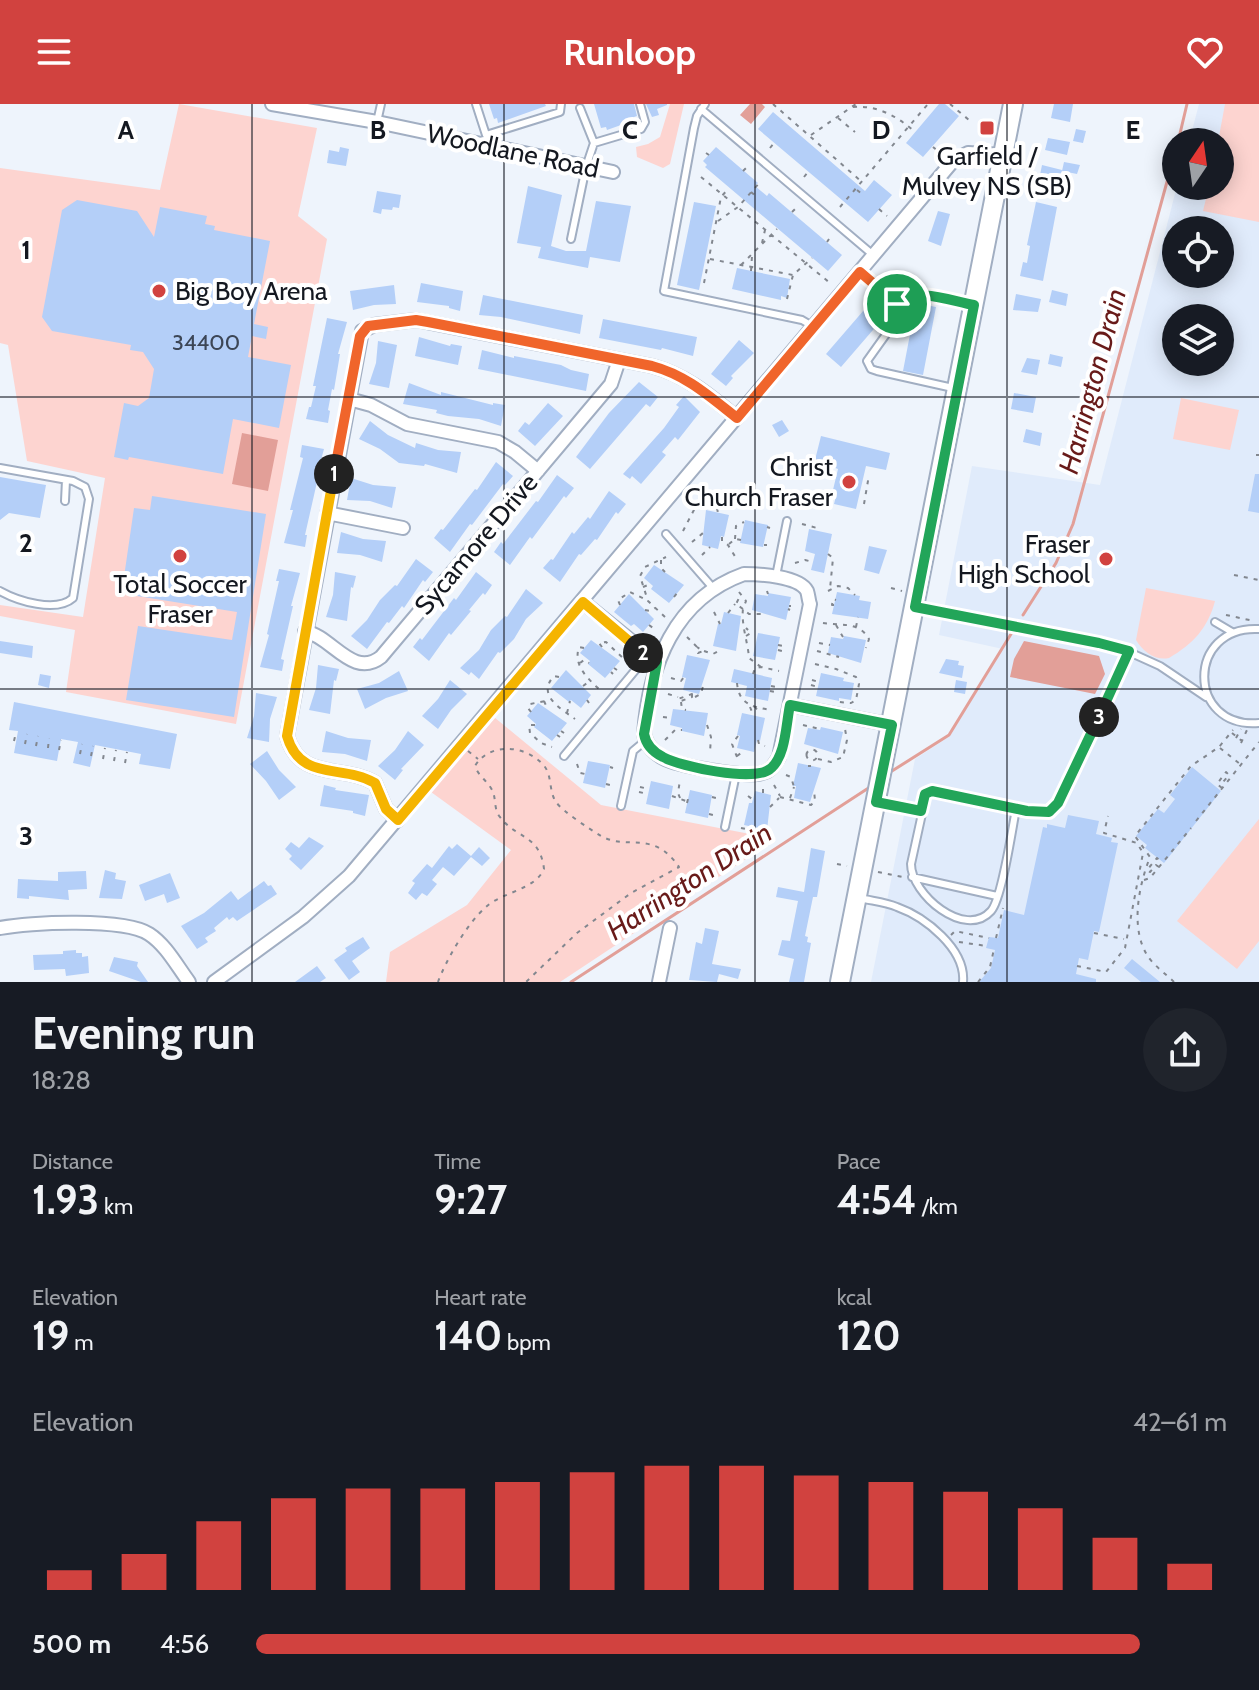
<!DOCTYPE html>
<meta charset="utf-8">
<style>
body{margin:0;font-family:Cabin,sans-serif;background:#20242c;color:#f1f3f6;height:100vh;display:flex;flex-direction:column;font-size:30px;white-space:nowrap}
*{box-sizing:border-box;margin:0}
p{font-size:26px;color:#9ea1a6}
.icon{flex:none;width:44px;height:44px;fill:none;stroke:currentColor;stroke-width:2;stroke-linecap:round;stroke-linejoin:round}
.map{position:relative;height:878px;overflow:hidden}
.drawer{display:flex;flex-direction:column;background:#171b24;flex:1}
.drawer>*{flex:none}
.needle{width:52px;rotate:13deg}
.controls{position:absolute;left:1162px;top:24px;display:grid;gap:16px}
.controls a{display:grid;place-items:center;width:72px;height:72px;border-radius:50%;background:#171b24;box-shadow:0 4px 20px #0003;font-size:40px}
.pin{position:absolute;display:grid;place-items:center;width:68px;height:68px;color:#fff;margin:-34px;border:4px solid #fff;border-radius:50%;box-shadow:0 2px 8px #0007}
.km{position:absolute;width:40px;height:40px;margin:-20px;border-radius:50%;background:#222;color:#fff;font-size:22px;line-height:40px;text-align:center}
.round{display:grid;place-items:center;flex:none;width:84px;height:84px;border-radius:42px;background:#20242c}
.overview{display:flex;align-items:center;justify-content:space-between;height:136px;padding:0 32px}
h1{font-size:44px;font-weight:700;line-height:60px}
.metrics{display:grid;grid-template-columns:repeat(3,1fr);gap:12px;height:136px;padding:8px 32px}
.metrics div{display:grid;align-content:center}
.metrics b{font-size:40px;font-weight:700}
.metrics small{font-size:22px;font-weight:400}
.metrics p{font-size:22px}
.chart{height:224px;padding:16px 32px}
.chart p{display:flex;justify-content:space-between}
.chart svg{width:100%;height:144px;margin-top:8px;stroke:#d1423f;stroke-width:6}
ul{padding:0 32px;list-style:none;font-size:26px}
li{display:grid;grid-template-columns:128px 96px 1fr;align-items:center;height:60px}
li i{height:20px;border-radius:10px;background:#d1423f}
header{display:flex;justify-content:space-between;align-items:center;height:104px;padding:0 32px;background:#d1423f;color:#fff;font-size:36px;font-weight:700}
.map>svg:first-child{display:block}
</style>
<header><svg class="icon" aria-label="menu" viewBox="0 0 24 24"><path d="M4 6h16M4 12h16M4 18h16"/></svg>Runloop<svg class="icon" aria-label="heart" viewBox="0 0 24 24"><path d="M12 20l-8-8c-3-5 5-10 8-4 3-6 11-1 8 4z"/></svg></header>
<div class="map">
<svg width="1259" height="878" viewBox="0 0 1259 878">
<rect width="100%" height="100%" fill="#eef4fc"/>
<path fill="#e0ebfb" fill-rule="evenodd" d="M1199,0H1259V878H871L915,655L950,632L1003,545L939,531L972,362L1100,381L1177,82H1220V38H1189ZM1176,126H1220V170H1176ZM1176,214H1220V258H1176Z"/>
<path fill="#fdd4d0" d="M179,0L317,24L298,112L327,135L236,620L66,588L75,526L0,512V501L83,513L105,374L27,357L8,241L0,239V64L160,86Z
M670,0H684L670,60L663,64L637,53L636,43L648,40L660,33Z
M1225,0H1259V118L1203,107L1209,82H1220V38H1218Z
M1181,294L1239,306L1230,346L1173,335Z
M1146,484L1215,497C1208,524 1193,540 1169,554C1156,557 1143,548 1136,536Z
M494,613L601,701L776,735L560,878H386L390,848L467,801L511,746L431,688Z
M1259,715V837L1237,865L1177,817Z"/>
<path fill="#e29f98" d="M750,0H762L765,3L751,20L740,11Z
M242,329L278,336L268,387L232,380Z
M1024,537L1099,552L1105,570L1095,590L1010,573L1014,555Z"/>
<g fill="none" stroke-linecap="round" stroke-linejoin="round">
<path stroke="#e29f98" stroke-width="3" d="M1178,38L1187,0
M1023,511L1056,459L1073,420L1176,45
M892,667L949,631L1011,530
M571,878L870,683"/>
</g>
<path fill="#b4cff8" d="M489,0H545L546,2L498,19L497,14L494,15Z
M594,0H634L637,12L634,13L635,16L607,26L606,23L601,24Z
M646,0H667V1L657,5L659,11L652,13Z
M939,0H945L959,12L923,53L906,39Z
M1054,0H1073L1070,18L1051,14Z
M773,8L865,87L874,76L892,91L868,118L758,25Z
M1076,25L1086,27L1083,39L1073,37Z
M1048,34L1070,38L1067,51L1045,46Z
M340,43L349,45L346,62L327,59L329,46L339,48Z
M716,43L758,79L755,82L767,92L769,89L842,151L828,167L705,63L707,61L703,57Z
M1064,58L1080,61L1077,70L1062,67Z
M1042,61L1062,66L1058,85L1038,81Z
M528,82L562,91L551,142L566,147H586L596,97L631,102L620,158L590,153L588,164L538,154L541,143L517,139Z
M377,87L401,91L399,104L393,103L392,106L382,105L381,110L373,108Z
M77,96L137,107L154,133L160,103L207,112L205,120L215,122L214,126L270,137L254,220L268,223L266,235L252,232L248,253L291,261L279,324L233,315L223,370L129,353L128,356L114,353L124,299L138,302L149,294L154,265L143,248L130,246L131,241L52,227L42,213L62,106Z
M694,98L716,102L699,186L677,181Z
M1036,98L1057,103L1043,177L1020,172L1023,158L1027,159L1030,142L1027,141Z
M938,107L950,110L941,142L928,137Z
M737,164L790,175L787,194L781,192V196L732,185Z
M421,179L463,187L460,207L449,204V202L417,198Z
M394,181L396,200L374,201L353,206L350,187Z
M1052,186L1068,190L1066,202L1049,198Z
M1016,190L1041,195L1038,208L1013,206Z
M483,191L583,211L580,230L501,213L479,211Z
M870,199L885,212L841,263L826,250Z
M916,199L936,203L923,271L903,267Z
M327,214L347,218L338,250H340L334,286L332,285L328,306L330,307L328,319L306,315L309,303H311L316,282H313Z
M603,215L697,233L693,252L662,244L661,246L599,234Z
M419,233L450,242L451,240L462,242L458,261L415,252Z
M739,236L754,249L731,272L733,274L726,282L711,270Z
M378,237L397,241L389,284L369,280L376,259Z
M482,246L514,254V252L561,261L571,266L589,270L586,287L478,265Z
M1050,250L1063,253L1061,263L1048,260Z
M1027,254L1040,256L1037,271L1021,268Z
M639,278L658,293L650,303L646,300L590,365L576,353L609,309Z
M409,279L441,291V288L493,301V299L505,301L501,322L479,315L448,312L436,309L437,306L403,300Z
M1014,289L1036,293L1033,309L1011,305Z
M684,292L700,308L678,336L675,333L662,348L666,351L641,380L632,372L630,375L623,370L664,324L679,303L676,301Z
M548,299L563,312L535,342L518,327L525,318L529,321Z
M782,316L789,327L779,333L772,321Z
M370,317L388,331L415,344L416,339L438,346L461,348L457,369L425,360L424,362L399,359L380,345L359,335Z
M1026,325L1042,329L1040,342L1023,338Z
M821,332L890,349L886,366L866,362L856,405L834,400L836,392L832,390L838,365L815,356Z
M302,341L324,345L315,378H317L305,431H307L305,443L284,439L293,406H290L303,354L300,353Z
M496,358L513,372L505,381L503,380L472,421L470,420L450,448L434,434L441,425L443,426L475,385L477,386Z
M1255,370H1259V409L1248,407Z
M557,371L574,384L566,394L564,392L532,435L530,433L510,461L494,448L501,438L503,440L536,397L538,398Z
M0,373L46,381L40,414L9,409L0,416Z
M351,374L373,381L396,383L392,404L370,397L347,396Z
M609,387L626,400L618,410L616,408L597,436L595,435L581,451L579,450L560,478L543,464L551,455L553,456L572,428L574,430L588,413L590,415Z
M152,392L266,410L234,613L126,596L138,522L232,536L237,508L137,492L139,475L124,473L134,404L150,406Z
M706,406L729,411L724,433L721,432L718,445L702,441Z
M745,416L768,421L763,443L740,439Z
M809,425L832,430L824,469L811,466L815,450L805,447Z
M341,428L363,435L386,437L382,458L360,451L337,449Z
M869,442L887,446L879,470L864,466Z
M416,455L433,468L425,478L423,476L404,504L402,502L389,519L387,518L367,545L351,532L367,516L380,496L395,481L397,482Z
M654,461L684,481L669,499L651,485L653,482L644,474Z
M279,465L300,469L291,502H293L281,555L284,556L282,567L260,563L269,531L267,530L279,477H276Z
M335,468L356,472L353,484L351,483L347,517L326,513L333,491Z
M476,468L492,481L485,491L483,489L469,506L471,507L451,531L449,529L429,557L413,543L420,534L422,536L454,494L456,496Z
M526,485L543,499L526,515L514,535L500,549L498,548L479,575L471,568L469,571L460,564L479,546L491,526L505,512L507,513Z
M837,488L860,492L859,496L871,498L868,515L832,510Z
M768,489L791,493L786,516L752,506L755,490L768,492Z
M629,490L654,515L643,528L634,520L631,522L614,508Z
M724,508L741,512L736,547L713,542L718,520H721Z
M758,529L780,533L775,556L753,552Z
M844,532L866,536L861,559L828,549L831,533L843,535Z
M591,536L620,557L605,574L588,560L590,557L580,549Z
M0,537L33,542L32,554L0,549Z
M687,551L710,556L699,590L683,586L686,574L682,573Z
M946,555L959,557L958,561L964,562L962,574L939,569Z
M318,561L339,565L336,577L334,576L330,610L309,606L316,584Z
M734,565L772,574L768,597L745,592L747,582L731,578Z
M566,566L591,591L581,604L571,596L569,598L551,584Z
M399,567L408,587L386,594L365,605L357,585L379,579Z
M821,569L844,574L843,577L854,579L851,596L839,594V597L816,592Z
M40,570L51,572L49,584L38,581Z
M450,576L467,590L451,606L438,625L422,612L438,595Z
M956,576L967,578L965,590L954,588Z
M256,589L277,593L270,615L269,638L247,634L254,612Z
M14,598L177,630L170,665L139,660L141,650L95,641L90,663L73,659L78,638L61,635L57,657L14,649L18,627L9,626Z
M538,599L567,619L552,637L534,623L536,620L527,612Z
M673,605L708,609L704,632L682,627V624L670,621Z
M742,609L765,614L760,637L757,636L754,648L737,644L740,632L737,631Z
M821,623L843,628L838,650L804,640L808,624L820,626Z
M326,627L348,634L371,636L367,657L345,650L322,648Z
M408,627L424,641L401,665L403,666L395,676L378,662L395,646Z
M267,647L279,666L296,683L279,696L266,677L250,660Z
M588,657L610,661L605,684L583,679Z
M798,659L821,664L810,698L794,694L796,682H793Z
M1192,663L1221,687L1164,759L1145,744L1147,741L1136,732L1158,705L1164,709L1175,695L1170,691Z
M651,677L673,682L669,705L646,700Z
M324,681L336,684L335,686L369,691L365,712L353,709V707L320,702Z
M690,686L712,691L708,714L685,709Z
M755,687L771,691L767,726L744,721L749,699H752Z
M1068,711L1099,717L1096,730L1112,734L1111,738L1118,739L1099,828L1094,827L1088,856L1079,854L1076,870L1096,875V878H979L991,864L995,846L986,844L989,833L998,834L1004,806L1024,811L1043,723L1047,724V720L1065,724Z
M309,733L324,742L301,766L289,755L292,752L285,745L291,738L299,744Z
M457,740L471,752L479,743L490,754L482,762L471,753L454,772L443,763L432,776L437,780L427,792L422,789L416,796L408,789L415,779L412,777L427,760L432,764L449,742L452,745Z
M811,744L825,747L817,793H813L805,832L808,833L807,838L811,839L804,878H789L794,855L778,851L782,836L790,837L798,797L776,793L778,783L804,788Z
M105,766L116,769L115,775L126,777L122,795L99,794Z
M86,767L87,785L68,786L69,796L29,792V795L17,794L18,775L58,777V768Z
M170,769L180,794L167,799L164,790L145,797L139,781Z
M264,777L268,782L271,781L277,790L237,817L233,813L229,816L227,813L214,824L216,827L205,834L208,838L197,845L181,822L204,809L231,787L238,796Z
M705,824L719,827L712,860L741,865L738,875L719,870L717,878L689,876L696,838L702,840Z
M363,833L370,844L352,857L360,868L349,876L334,856L347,847L345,844Z
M76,846V849H82V853L88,852L89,869L66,872L65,865L34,866L33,851L63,850V847Z
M114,853L138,858L137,862L148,878H141L109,867Z
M1132,855L1160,878H1141L1124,864Z
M317,862L326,874L320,878H295Z"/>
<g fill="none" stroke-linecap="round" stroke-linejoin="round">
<defs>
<path id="lane" d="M476,0L486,31L560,8L561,0
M705,0L697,12L694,24L664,187L802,216L814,223
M701,5L872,150
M377,18L381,0
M594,39L641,25L645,18L640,0
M571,135L586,63L594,39L580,4
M860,169L897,200
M953,284L877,267L871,265L867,257L892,222L897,200L906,193L917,190L971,201
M0,364L73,377L85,383L89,395L73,494C56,509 18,497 0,487
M65,397L66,376
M666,430L713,484
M776,472L787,417
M915,503L1118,543L1160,562L1206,593
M1215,518L1232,528
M1259,525C1186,521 1186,625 1259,619
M564,652L647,552
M878,698L921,707
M621,702L633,647L645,637
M1016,705C1012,725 1002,795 991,807C965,836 911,790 911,760L927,687L1037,709L1049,708L1054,704L1129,547
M725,723L736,670
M912,773L997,792
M860,794C872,797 885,798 897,803C925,813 966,845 963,878"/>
<path id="street" d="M272,0L377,18L613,68
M349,295L371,301L407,320L498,338L515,348L538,367
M327,409L403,424
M744,470C759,470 799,472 807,487C808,489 809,498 810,500L779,653C775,660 771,667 762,669C745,674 678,662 663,654C653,648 646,641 644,630C649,562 674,495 744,470Z
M583,498L657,558
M305,527C332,533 353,575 381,553L611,280L619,256
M790,601L892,621
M398,716L386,705L375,679C343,660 300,678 287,632L362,227L374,221L416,216L652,262C686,271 710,292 737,314
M0,824C29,818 125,814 149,830C166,841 177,862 189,878
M214,878L303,813L349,772L953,57L968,49L1004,51
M659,878L670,824"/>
<path id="secondary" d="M840,878L1013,0"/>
</defs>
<use href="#lane" stroke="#a1aec2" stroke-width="10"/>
<use href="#street" stroke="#a1aec2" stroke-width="16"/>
<use href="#secondary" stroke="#a1aec2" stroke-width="22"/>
<path stroke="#82878f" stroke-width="2" stroke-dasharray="4 6" stroke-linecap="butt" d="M773,0L862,78
M950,0L969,16
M853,3C877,1 897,12 915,28
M838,14L855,28
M811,31L856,0
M933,43L940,49
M770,44L774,39
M706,49L709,51
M743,67L746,64
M701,73L830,179
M804,73L808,68
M857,86L862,90
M751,88L758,94
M840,103L928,0
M879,105L887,112
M792,108L795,105
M718,117L738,103L761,77
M827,138L829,135
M762,139L765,126
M710,155L793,171
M741,161L777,125
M751,167L752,152
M704,179L721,93L729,84
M787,195L793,171L812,154
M1256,351H1259
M815,366L817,356
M829,392L836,393
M864,400L869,371
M802,420L817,424L818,427
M767,423L770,424
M683,427L696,402L705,400L717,404L718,409
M722,433V437L728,441L736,454
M735,435L736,422L744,418
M692,438L703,429
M729,440L735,435L741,436
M764,441H767
M828,450L833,454L830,485
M702,451L710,443
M661,456V464L665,468
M795,459L805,456L813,458
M1234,471L1259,476
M643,483L648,481L652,483
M891,484L902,487
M767,487L768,490
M828,487L838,482L848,484L855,491
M739,488L746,497L743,505L736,500L740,492
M674,493L677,489
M620,501L618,496L630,488L647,496
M834,501H832L833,495L836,496
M789,502H791
M788,505L790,506
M645,506L650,507L655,504
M714,508L720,520
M728,509L735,500
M1226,511L1254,517
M665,513L648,497L640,472L645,463L666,453
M823,519C840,522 859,517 869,535L866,544
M649,521L653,524
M836,521L843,533
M856,523L858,513
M746,532L751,529L746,524
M687,533L697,543L698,549L703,547L697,543
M819,539L830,541
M778,541L783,542
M602,543L599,539L606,538L625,556
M584,544L579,543C573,561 587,574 600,586
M778,546L782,547
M704,547L713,550L722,545
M817,547L839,553
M580,559L584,556L589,559
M815,560L836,565L856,573L859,580L856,596L851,599L839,598
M761,563L749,554C748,539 741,520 743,505L749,510H764
M614,564L617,566
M611,568L613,570
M753,570L755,564L761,563L779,567
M559,573L554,572C536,591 561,605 575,615
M671,574L681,577L684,573
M812,576L819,578
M737,579C739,601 753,603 771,606
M811,581L818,583
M583,582L590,577
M771,582L776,583
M770,587L775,588
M668,590L678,593
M692,590V593L681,597L678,595Z
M695,593L701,590L704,578
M587,596L589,599
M544,597L548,606
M681,598L682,605L686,606
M750,603L752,608L757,604
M531,608L528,604L530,600L550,596
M567,609L570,597
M663,613L671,614
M535,621H529L530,629L541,639L552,643
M707,621L711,633L710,648
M803,621L820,625
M561,627L564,629
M1232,629L1242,637
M557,631L560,633
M1236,634L1241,625
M665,636L675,626H682
M758,636L759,640L765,642
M14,637L16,628
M1241,639L1247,626
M25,640L27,630
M36,642L38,632
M48,644L49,634
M1220,644L1240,660
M806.5 651a5.5 5.5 0 1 1 11 0a5.5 5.5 0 1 1-11 0Z
M59,646L61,636
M468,647L478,655
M80,650L82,640
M91,652L93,642
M737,652L745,646
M737,653L732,640L738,632
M103,655L105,644
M818,655L831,658L843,653L847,636L845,625
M114,657L116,646
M125,659L127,648
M577,660L580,669L585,670
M808,662H811
M610,663L613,664
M786,671L791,673L794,683
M606,680L610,681
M774,681L780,692
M640,683L649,685
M1222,684L1217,680L1226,668L1229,671L1223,678L1225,679
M639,688L648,690
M763,689V685
M672,692L686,697
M748,692L752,695L751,699
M712,693L716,694
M780,693L811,701L815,697L814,686
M680,694L678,689L680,676
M790,694L794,683
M687,699L688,695
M770,703L779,694
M709,710L713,711
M1196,717L1259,638
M741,724L755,727V725
M837,760L847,762
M1159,763L1156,761L1150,768L1147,766L1157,754L1161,758
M878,768L903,773
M1144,776L1150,774L1191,724
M1094,829L1124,835
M951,831L955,827L989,834
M996,834L1003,804
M959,838L987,842
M1077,862L1106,868L1125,844L1143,749L1137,739L1104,729L1108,712
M438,878C446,856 468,818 486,803C502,788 535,786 544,765C540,730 516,735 500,713C494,706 496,696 493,688C489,678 478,672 475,662C490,637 528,641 545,663C552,673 549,688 556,698C563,708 590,725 601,732C628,747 653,725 679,763L631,789L577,829L526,878
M978,878L990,863L994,845
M1174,878C1166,870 1153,861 1147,851C1130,823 1139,781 1150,753L1135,732L1191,662L1219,643L1233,626"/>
<use href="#lane" stroke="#fff" stroke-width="6"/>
<use href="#street" stroke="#fff" stroke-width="12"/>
<use href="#secondary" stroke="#fff" stroke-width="18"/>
</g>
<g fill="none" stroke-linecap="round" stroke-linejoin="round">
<defs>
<path id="split-1" d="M334,370L360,232L368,222L416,216L428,218L652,262C686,271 709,292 737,314L860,168L897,200"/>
<path id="split-2" d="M334,370L287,632C300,678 343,660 375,679L386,705L398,716L583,498L643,549"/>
<path id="split-3" d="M643,549L657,558L644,630C646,641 653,648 663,653C681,663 754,678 770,665C786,653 786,619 790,601L892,621L876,698L921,707L925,690L932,687L1027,707L1049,708L1058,699L1099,613"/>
<path id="split-4" d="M897,200C916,182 951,197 974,201L915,503L1099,539L1129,547L1099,613"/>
</defs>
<use href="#split-1" stroke="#fff" stroke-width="16"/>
<use href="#split-2" stroke="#fff" stroke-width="16"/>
<use href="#split-3" stroke="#fff" stroke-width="16"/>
<use href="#split-4" stroke="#fff" stroke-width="16"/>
<use href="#split-1" stroke="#f0652b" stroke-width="10"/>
<use href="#split-2" stroke="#f5b400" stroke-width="10"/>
<use href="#split-3" stroke="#22a559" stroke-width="10"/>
<use href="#split-4" stroke="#22a559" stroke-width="10"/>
</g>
<path fill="none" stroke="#141820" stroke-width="2" stroke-opacity="0.55" d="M252,0V878M504,0V878M755,0V878M1007,0V878M0,293H1259M0,585H1259"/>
<g fill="#d1423f" stroke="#fff" stroke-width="3">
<rect x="979" y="16" width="16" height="16" rx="4"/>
<circle cx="159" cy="187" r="8"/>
<circle cx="849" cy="378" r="8"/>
<circle cx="180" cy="452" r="8"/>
<circle cx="1106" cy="455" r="8"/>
</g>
<g text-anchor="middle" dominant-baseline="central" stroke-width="8" stroke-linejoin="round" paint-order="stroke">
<g font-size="22" fill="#3c4656">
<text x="206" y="238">34400</text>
</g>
<g font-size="26" fill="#141820" stroke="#fff">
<text transform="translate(513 47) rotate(12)">Woodlane Road</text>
<text transform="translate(476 440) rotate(-50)">Sycamore Drive</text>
</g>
<g font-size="26" fill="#141820" stroke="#fff">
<text x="987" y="52">Garfield /<tspan x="987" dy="30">Mulvey NS (SB)</tspan></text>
<text x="175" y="187" text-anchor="start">Big Boy Arena</text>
<text x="833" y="363" text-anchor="end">Christ<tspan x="833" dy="30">Church Fraser</tspan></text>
<text x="1090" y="440" text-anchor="end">Fraser<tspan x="1090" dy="30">High School</tspan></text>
<text x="180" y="480">Total Soccer<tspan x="180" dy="30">Fraser</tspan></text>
</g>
<g font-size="28" font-style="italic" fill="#681a19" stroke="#fff">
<text transform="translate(1092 277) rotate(-75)">Harrington Drain</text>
<text transform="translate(689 777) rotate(-33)">Harrington Drain</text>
</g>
</g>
<g font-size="26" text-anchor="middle" font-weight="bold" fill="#141820" stroke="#fff" stroke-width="8" stroke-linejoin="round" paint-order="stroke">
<text x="126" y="35">A</text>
<text x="378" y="35">B</text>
<text x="630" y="35">C</text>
<text x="881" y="35">D</text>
<text x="1133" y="35">E</text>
<text x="26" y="155">1</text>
<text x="26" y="448">2</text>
<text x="26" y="741">3</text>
</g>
</svg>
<div class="controls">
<a><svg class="needle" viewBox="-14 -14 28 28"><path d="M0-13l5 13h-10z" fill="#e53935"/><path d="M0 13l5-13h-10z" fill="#9ea1a6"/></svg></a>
<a><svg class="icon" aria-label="locate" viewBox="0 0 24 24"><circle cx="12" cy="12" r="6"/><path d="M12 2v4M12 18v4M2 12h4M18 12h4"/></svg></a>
<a><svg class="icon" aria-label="layers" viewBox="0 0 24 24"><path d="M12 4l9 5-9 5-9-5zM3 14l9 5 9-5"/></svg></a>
</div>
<div class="pin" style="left:897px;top:200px;background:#1e9e55"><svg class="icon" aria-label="arrive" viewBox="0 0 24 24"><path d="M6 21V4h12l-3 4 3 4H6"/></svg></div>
<b class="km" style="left:334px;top:370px">1</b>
<b class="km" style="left:643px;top:549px">2</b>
<b class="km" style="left:1099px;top:613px">3</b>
</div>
<section class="drawer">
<div class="overview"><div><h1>Evening run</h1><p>18:28</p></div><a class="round"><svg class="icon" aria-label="share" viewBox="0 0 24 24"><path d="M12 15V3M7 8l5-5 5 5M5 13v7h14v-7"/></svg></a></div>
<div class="metrics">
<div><p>Distance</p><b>1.93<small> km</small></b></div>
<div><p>Time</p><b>9:27</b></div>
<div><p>Pace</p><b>4:54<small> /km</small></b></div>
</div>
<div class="metrics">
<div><p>Elevation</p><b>19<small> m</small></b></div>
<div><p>Heart rate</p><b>140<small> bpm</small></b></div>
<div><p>kcal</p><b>120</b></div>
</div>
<div class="chart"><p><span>Elevation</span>42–61 m</p>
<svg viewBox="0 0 160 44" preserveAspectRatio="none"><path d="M5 44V38M15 44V33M25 44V23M35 44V16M45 44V13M55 44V13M65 44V11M75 44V8M85 44V6M95 44V6M105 44V9M115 44V11M125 44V14M135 44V19M145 44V28M155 44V36"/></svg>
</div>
<ul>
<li><b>500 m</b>4:56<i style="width:91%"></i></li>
</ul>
</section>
